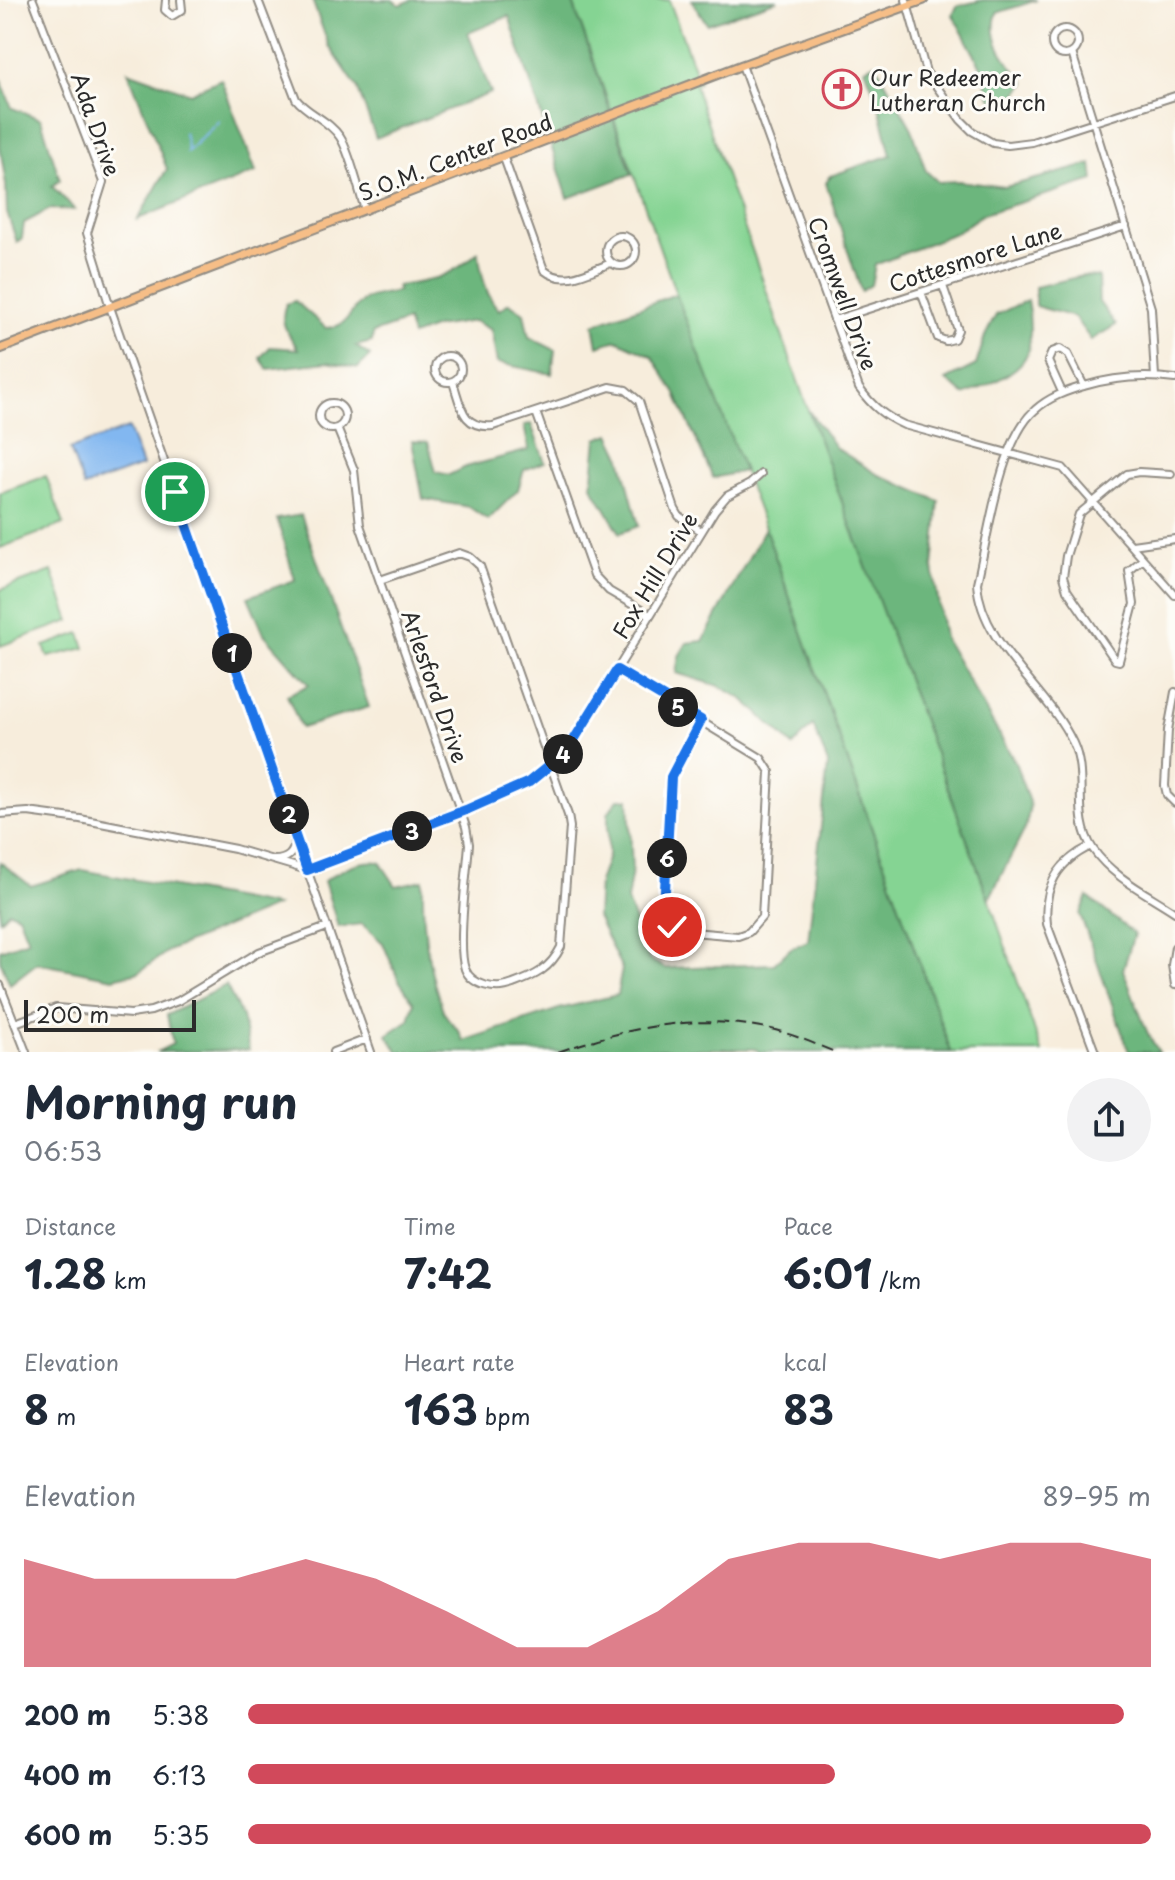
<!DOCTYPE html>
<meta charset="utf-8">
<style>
body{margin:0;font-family:"Playpen Sans",sans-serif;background:#f2f2f3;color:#1f2937;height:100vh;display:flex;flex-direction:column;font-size:30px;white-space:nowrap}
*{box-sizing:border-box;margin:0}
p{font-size:26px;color:#747a83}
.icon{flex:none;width:44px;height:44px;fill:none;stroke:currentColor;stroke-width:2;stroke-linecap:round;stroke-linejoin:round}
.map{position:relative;height:1052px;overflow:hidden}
.drawer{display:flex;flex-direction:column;background:#fff;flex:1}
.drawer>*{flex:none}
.scale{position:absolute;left:24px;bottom:20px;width:172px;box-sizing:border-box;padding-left:8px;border:4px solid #2b2b2b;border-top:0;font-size:22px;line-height:28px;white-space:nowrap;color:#2b2b2b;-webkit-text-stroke:6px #fdfcf7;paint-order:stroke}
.pin{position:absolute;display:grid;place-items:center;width:68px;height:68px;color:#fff;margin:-34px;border:4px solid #fff;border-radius:50%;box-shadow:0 2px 8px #0007}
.km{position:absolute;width:40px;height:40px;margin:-20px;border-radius:50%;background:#222;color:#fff;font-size:22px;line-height:40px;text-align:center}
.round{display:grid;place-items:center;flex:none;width:84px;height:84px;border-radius:42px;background:#f2f2f3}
.overview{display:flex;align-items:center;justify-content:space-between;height:136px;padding:0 24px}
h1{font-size:44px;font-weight:700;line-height:60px}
.stats{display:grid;grid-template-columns:repeat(3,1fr);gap:12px;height:136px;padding:8px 24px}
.stats div{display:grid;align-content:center}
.stats b{font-size:40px;font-weight:700}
.stats small{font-size:22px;font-weight:400}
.stats p{font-size:22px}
.chart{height:224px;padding:16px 24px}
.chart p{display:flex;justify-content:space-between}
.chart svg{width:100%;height:144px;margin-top:8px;fill:#d1495b;opacity:.7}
ul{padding:0 24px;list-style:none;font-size:26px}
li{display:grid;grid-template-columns:128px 96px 1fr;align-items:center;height:60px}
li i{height:20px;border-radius:10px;background:#d1495b}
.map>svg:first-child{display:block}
</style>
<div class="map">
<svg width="1175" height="1052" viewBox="0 0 1175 1052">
<rect width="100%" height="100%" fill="#fdfcf7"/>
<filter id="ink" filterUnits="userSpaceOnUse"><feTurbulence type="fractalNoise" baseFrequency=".0125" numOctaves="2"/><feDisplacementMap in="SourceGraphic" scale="16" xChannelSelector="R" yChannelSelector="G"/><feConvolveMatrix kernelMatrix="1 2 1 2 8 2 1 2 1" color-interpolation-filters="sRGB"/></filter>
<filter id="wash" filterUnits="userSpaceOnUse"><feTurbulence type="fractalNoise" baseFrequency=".006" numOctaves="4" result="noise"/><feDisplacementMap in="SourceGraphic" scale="32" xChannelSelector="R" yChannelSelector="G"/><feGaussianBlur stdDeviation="1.8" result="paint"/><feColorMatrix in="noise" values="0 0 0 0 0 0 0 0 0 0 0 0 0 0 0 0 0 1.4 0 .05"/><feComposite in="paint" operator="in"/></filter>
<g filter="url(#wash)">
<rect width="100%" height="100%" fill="#f7eddc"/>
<path fill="#85d493" stroke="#58805f" stroke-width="2" d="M572,0H669L699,82L695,84L698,95L808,410L989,899L1042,1052H951L765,528L676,294Z
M46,476L64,524L0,548V493Z
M52,571L70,621L0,646V590Z
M80,633L85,648L48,657L44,646Z"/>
<path fill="#6cb67d" stroke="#4c7054" stroke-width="2" d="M312,0H392L400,5L412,0H572L632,174L568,198L509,16L468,33L491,93L376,138L357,87L329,46Z
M692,0H778L707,24Z
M983,0H1037L997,13C987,40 1009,64 1026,83L1013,98L997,103L990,96L980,65L953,15L957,6Z
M875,63L912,129L926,171L938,182L959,181L1005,187L1092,164L1094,180L983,214L957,232L875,265L871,285L861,291L826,183L830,176L891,155L878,102L865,68Z
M128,71L190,93L221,79L256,172L138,219L167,169Z
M0,77L12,108L41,119L60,180L52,186L75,210L50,209L24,223L22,238L17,242L7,213L6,185L0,147Z
M478,252C482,273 484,294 499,310L509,303L524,313L529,337L555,350L552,374L497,363L491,330L474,321L436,327L412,336L407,321L373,333L372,342L356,346L370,356L358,368L327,362L268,369L260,358L270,347L298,349C288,333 278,323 286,304L295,301L326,328C350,328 350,307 366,299C375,294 388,294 398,291L397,286C430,282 453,276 478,252Z
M1082,276L1098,277L1099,302L1116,325L1091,340L1074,317L1035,306V287Z
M676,294L744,471L713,478L676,394L652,356L617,340L598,346L594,324Z
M1027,300C1030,316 1033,344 1025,358C1015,375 981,388 964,395L946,380L976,365L985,336L996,315Z
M808,410L836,448L877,474L939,501L933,568L944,638L1015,762L1030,805L1026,827L989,899Z
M531,424L545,462L524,470L518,490L488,520L469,507L423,499L412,441L428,442L436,472L449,475L466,467L529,450L524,425Z
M610,434L620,454L639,526L620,533L592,486L597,439Z
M301,515L369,707L301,728L287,695L309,685L264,634L248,597L295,580L277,519Z
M765,528L951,1052H761L755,1049H644L636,1052H399L387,1035L409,1020L414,1003L398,979L383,943L362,924L338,927L324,881C343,869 357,859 380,862L396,886L423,880C422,925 427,968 443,1010C448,1023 461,1028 463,1041L559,1009L617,995L622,969L597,917L599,882L608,856V813L618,799H629L632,871L627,900L649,959L665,968L774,964L791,948L808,941L828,764L813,725L793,746L744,700L719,686L676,673L679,656L687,643L703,641Z
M0,862L31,886L82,870L276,906L168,951L139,972L113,978L37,963L10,984L0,960V950L28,940L18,915L9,911L0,920Z
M1088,897L1134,934L1123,970L1148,1034L1159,1052H1129L1080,914Z
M226,985L242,1017L249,1050L157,1052L173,1044L167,1015Z"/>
<path fill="#82b7f0" stroke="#56718e" stroke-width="2" d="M128,428L142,466L84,487L70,449Z"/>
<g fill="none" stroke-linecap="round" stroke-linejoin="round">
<path stroke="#82b7f0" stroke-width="2" d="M184,133L188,151
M187,152L219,121"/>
</g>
</g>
<g filter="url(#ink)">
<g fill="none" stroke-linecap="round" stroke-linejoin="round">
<defs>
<path id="minor" d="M33,0L103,182L87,233L110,307L371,1052
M166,0L165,10L172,16L182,10L181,0
M258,0L296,99C308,114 329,120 340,137C350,152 359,191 365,210
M906,0L926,72L961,120L972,131L993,143L1008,145L1032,142L1175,96
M1052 42a13 13 0 1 1 26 0a13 13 0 1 1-26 0Z
M1072,53L1151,308L1155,377
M742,65L859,388C872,406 884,416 904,425L1063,468L1175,595
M504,158L544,270C565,287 589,271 611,263
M606 251a15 15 0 1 1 30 0a15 15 0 1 1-30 0Z
M921,292L938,338L946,341L954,339L958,330L943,286
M834,320L1126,226
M435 369a13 13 0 1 1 26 0a13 13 0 1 1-26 0Z
M1175,379C1144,375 1114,377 1084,386C1067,391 1049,397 1035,410C1000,440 988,537 977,583C981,645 1048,689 1073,743C1089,777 1071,817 1093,849C1112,877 1148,894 1175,912
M453,382C461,406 462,429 493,426L610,387L626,390L639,401L675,509L679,516L701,531
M1062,392L1048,361L1052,352L1060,349L1068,354L1084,386
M319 416a13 13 0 1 1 26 0a13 13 0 1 1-26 0Z
M536,412L594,575L609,591L650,615
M337,428L354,470L360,525L466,827L469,844C467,871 457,947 465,969C472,986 497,991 513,984C535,976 550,969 561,947L570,827L568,815L480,566L470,557L459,553L380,580
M1132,545L1175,539
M1143,559L1129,571L1134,604L1119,661L1115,660L1067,590L1063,577L1066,556L1079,514L1127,474L1139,472L1171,474
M617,670L761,758L770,772L762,917L749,932L738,936L681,931L672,927L664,909L671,777L701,720
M1175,692L1168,730L1165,786L1167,795L1175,803
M0,814L28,812L80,819L235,849L307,870
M1091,846C1057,862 1043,887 1047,924L1095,1052
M274,860C288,860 294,853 295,841
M307,870L513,791C535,779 555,763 572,743L715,510L727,496L750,484L761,474
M1175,947L1172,965L1175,985
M0,985L26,1052
M15,1023L56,1008L131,1014L151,1011L178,1001L259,952L327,927
M333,1052L367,1039"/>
<path id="major" d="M0,349L742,65L924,0"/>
</defs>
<use href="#minor" stroke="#918c84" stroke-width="10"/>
<use href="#major" stroke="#918c84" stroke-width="11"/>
<use href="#minor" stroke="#fff" stroke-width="6"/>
<use href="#major" stroke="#f6be87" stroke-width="7"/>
<path stroke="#2b2b2b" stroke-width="2" stroke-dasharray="12 6" stroke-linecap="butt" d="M558,1052C628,1027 697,1013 771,1029C792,1034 815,1044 835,1052"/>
</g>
</g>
<g fill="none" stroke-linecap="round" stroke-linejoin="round" filter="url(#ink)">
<defs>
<path id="route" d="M175,492L307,870L466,810L529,782L561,756L572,743L617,670L701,720L671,777L664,909L672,927"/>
</defs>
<use href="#route" stroke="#fff" stroke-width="16"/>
<use href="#route" stroke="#1a73e8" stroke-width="10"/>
</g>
<defs>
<symbol id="church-ring" viewBox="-11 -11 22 22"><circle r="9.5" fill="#fdfcf7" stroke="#d1495b" stroke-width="1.5"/><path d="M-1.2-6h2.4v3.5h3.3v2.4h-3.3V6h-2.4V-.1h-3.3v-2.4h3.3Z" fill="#d1495b"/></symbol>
</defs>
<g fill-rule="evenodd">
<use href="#church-ring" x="820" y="67" width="44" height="44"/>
</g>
<g text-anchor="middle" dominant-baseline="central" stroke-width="6" stroke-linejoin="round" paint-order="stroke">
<g font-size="22" fill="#2b2b2b" stroke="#fdfcf7" text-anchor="start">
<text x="870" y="76">Our Redeemer<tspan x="870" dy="25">Lutheran Church</tspan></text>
</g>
<g font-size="22" fill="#2b2b2b" stroke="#fdfcf7">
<text transform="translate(97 124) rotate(71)">Ada Drive</text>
<text transform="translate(455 156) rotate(-21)">S.O.M. Center Road</text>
<text transform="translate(975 256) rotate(-18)">Cottesmore Lane</text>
<text transform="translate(844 293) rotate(70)">Cromwell Drive</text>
<text transform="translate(654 575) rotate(-59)">Fox Hill Drive</text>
<text transform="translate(436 686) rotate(71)">Arlesford Drive</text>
</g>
</g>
</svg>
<div class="scale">200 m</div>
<div class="pin" style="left:175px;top:492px;background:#1e9e55"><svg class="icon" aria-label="arrive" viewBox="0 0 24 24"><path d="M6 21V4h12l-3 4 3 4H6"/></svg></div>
<div class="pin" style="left:672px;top:927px;background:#d93025"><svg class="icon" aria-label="check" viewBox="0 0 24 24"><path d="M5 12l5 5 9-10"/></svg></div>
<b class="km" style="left:232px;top:653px">1</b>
<b class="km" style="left:289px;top:814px">2</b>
<b class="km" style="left:412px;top:831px">3</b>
<b class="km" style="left:563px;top:754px">4</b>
<b class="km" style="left:678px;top:707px">5</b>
<b class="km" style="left:667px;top:858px">6</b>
</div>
<section class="drawer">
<div class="overview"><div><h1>Morning run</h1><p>06:53</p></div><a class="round"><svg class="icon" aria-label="share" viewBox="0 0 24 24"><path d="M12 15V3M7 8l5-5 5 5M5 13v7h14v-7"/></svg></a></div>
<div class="stats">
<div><p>Distance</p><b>1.28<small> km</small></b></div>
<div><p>Time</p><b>7:42</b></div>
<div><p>Pace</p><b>6:01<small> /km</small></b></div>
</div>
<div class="stats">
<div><p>Elevation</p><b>8<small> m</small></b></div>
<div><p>Heart rate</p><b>163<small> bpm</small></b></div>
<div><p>kcal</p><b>83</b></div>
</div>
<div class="chart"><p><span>Elevation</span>89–95 m</p>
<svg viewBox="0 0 160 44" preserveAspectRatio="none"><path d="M0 44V11L10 17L20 17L30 17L40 11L50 17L60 27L70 38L80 38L90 27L100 11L110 6L120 6L130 11L140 6L150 6L160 11V44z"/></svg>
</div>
<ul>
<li><b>200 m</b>5:38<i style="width:97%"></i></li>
<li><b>400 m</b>6:13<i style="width:65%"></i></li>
<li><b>600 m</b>5:35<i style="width:100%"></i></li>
</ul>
</section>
